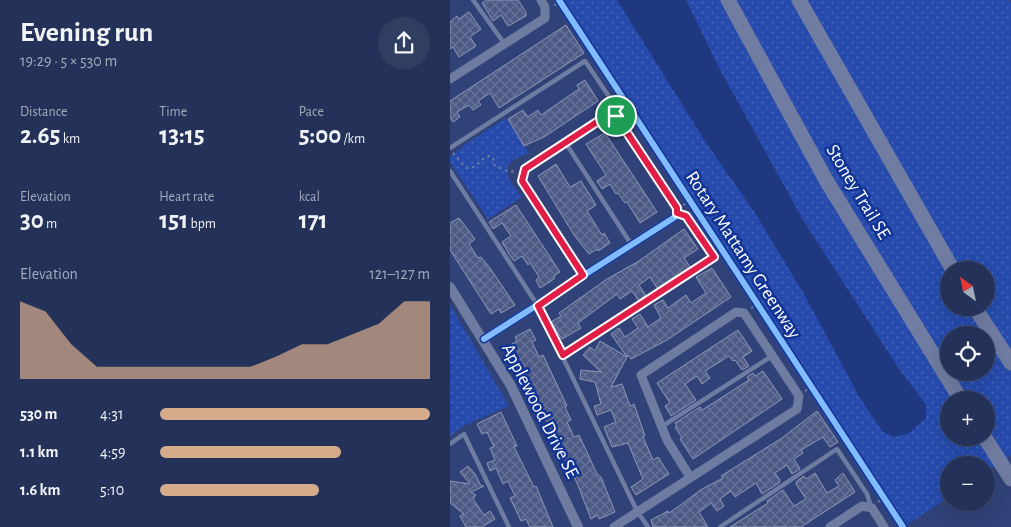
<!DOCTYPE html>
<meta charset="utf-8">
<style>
body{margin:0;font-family:"Alegreya Sans",sans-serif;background:#303e62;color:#f1f3f6;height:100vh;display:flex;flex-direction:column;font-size:19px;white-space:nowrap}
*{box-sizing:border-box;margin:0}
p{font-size:16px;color:#a3aaba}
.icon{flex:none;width:28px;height:28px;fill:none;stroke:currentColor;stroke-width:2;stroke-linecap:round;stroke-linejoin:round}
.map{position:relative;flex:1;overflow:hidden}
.sheet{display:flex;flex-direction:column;background:#243259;width:450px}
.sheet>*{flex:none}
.needle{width:32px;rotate:327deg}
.controls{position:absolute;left:490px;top:261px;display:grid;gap:10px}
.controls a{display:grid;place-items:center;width:55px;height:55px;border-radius:50%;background:#243259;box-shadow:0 5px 20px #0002,0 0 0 1px #414d6f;font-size:25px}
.pin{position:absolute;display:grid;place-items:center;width:42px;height:42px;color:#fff;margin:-21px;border:2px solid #fff;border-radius:50%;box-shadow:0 1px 5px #0007}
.round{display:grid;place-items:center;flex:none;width:52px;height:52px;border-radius:26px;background:#303e62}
.head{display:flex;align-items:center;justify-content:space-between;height:85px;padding:0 20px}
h1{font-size:28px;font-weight:700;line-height:38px}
.figures{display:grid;grid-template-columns:repeat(3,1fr);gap:8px;height:85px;padding:5px 20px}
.figures div{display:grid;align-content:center}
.figures b{font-size:25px;font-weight:700}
.figures small{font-size:14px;font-weight:400}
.figures p{font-size:14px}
.chart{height:140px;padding:10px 20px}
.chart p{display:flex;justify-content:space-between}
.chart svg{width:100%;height:90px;margin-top:5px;fill:#d6ab8b;opacity:.7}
ul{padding:0 20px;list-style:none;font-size:16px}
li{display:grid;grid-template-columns:80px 60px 1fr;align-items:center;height:38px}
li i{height:12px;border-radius:6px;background:#d6ab8b}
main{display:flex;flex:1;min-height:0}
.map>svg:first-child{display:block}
</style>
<main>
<section class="sheet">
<div class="head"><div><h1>Evening run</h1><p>19:29 · 5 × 530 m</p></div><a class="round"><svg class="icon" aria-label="share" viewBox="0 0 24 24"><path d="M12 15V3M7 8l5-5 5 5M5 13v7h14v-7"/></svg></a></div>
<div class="figures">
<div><p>Distance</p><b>2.65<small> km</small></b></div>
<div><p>Time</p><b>13:15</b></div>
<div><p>Pace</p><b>5:00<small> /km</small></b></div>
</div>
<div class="figures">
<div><p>Elevation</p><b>30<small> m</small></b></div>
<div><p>Heart rate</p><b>151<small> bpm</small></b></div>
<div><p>kcal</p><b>171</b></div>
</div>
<div class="chart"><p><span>Elevation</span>121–127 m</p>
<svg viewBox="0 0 160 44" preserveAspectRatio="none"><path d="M0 44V6L10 11L20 27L30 38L40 38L50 38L60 38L70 38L80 38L90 38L100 33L110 27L120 27L130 22L140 17L150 6L160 6V44z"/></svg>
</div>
<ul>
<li><b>530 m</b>4:31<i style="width:100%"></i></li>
<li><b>1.1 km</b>4:59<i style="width:67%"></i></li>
<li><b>1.6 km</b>5:10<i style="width:59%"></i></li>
</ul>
</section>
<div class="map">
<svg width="561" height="527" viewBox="0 0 561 527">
<defs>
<pattern id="green-dots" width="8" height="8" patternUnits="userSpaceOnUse" patternTransform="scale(1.25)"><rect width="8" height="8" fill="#264bad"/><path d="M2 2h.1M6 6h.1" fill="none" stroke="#4766b9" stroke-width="1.8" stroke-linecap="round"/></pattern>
<pattern id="building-cross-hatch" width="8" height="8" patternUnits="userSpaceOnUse" patternTransform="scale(1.25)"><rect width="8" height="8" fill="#4c5a85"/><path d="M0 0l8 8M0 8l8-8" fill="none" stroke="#677397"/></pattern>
</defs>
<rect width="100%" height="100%" fill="#304277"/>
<path fill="url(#green-dots)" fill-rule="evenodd" d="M103,0H559L561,3V455L536,472V465H499V497L454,527H447ZM499,270H536V308H499ZM499,335H536V372H499ZM499,400H536V438H499Z
M56,118L79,153C46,164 56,177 72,197L38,219L0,162V157L14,145Z
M0,305L59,406L15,425L0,436Z"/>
<path fill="#203880" d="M167,0H236L268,66L353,220L449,369L476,405V418L459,433L444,437L433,432L410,398L353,292L305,213L255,141Z"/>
<path fill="url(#building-cross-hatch)" stroke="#8e98b7" d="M36,0H68L76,12V16L58,26L51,15L43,21L32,3Z
M19,12L31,29L20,37L26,46L9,57L3,47L0,49V22L7,16L9,19Z
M116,25L134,53L49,108L40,93L28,101L31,105L23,110L19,105L7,112L10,117L3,122L0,117V101Z
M135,80L148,101L94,137L74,146L58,119L73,110L78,117L88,110L91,115L129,89L127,85Z
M155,133L207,212L190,223L177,202L175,203L168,193L166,194L160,184L152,189L147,181L156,175L136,144Z
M106,164L120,187L131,181L146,205L137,211L152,235L154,233L160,243L148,251L147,249L139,254L124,235L88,176Z
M66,205L110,272L105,275L104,279L90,288L86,280L89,277L80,263L78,265L72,256L64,261L59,254L52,242L61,236L52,223L43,229L39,222Z
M9,218L25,239L19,244L28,258L31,257L40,268L65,305L51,313L49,309L41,314L0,250V223Z
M234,229L248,249L234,258L240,267L207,288L200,277L189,285L196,296L189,301L182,291L170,299L167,294L128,323L131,328L112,339L101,322L111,316L109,313L157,279L189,261Z
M262,268L281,297L217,340L181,359L178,355L161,387L172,384L180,406L184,404L195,436L193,437L203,460L208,457L219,474L186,495L181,487L193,479L178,443L162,447L154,427L166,422L161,410L147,415L144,406L151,404L145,382L130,379L131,370L151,372L133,355L140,347L145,351L150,341L177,357L161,334L169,328L175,337L188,328L182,319L190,314L198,327L211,318L204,305L213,300L218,308L236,295L241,303L256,293L246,277Z
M80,329L86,340L82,342L89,357L93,355L117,406L115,407L121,420L117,422L124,437L129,435L147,474L151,477L165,512L149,519L148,515L141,519L127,483L77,380L79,379L60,345L67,341L65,337Z
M288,330L302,351L293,357L299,366L292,370L285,360L283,361L279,356L255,371L260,378L252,384L247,376L235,384L246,400L221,416L215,406L220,403L207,383Z
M313,371L332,399L243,459L230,439L232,438L225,427L227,426L225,423L250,407L252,410L260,405L299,380L297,377L303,373L305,376Z
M367,411L388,442L380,447L373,437L351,450L353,453L344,459L350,469L342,474L337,465L325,473L330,480L329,483L312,494L306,483L285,497L281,491L270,499L274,506L267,511L261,503L249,512L258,527H203L201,520L218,511L219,513L232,504L252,489L273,478L271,476L332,438Z
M51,412L67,446L64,447L84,487L86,486L103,527H80L76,519L71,521L60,498L65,496L58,481L53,484L46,468L40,471L37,463L45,460L40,448L44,447L37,432L32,434L27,424Z
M18,466L25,474L31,486H34L21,492L26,495L23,499L34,515L40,511L45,519L32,527H16L10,516L14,514L0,503V481L20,484L10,472Z
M365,473L377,493L389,486L385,480L393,473L405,492L351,527H280L318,503L317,501L333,490L344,506L356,499L346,484L347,481L354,476L356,479Z"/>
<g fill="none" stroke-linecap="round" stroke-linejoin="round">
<path stroke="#6e7ca2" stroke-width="2" stroke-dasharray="2.5 4" stroke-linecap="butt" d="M104,5L111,3
M171,109L177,105
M3,153L16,168L25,167L31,160L39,156L43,157L44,165L59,172L65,171
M233,205L240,201
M301,308L308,304
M355,391L362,387
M428,502L434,498"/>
<path stroke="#6e7ca2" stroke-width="4.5" d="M23,0L54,43
M115,142L181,244
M0,148L135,61L164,104L166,116
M0,171L88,306L187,511L198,527
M113,355L264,257L236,216L227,213
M211,427L322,356
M0,444L14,434L59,527
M270,527L387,449L417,494L421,507"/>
<path stroke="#6e7ca2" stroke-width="9" d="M0,79L95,18V7L91,0
M34,339L225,217L227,208L166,116H156L75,169L72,181L133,275
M164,527L347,409L349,396L294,313L286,312L191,375L217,440L240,477
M380,527L412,506L422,508L434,527"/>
<path stroke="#6e7ca2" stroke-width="10" d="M0,287L61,386L128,527"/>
<path stroke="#707ca2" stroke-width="15" d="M278,0L376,180L511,400
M349,0L503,270
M525,308L561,363
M535,438L561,479"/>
<defs>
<path id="cycleway" d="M109,0L453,527
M34,339L225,217L227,208L166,116H156L75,169L72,181L133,275"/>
</defs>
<use href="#cycleway" stroke="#123495" stroke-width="9"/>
<use href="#cycleway" stroke="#80bcff" stroke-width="6"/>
</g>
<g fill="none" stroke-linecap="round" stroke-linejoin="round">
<defs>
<path id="route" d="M156,116H166L227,208V213L236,216L264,257L113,355L88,306L133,275L72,181L75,169Z"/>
</defs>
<use href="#route" stroke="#fff" stroke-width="10"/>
<use href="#route" stroke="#e11d48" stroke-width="6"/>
</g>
<g text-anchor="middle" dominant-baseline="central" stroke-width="5" stroke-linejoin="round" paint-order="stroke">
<g font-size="19" fill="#fff" stroke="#123495">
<text transform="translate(408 192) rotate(59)">Stoney Trail SE</text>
<text transform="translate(293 255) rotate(57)">Rotary Mattamy Greenway</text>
<text transform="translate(90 411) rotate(63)">Applewood Drive SE</text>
</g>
</g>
</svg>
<div class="controls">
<a><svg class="needle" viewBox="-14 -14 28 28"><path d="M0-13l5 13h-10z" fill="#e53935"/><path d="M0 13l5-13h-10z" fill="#a3aaba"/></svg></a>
<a><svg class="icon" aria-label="locate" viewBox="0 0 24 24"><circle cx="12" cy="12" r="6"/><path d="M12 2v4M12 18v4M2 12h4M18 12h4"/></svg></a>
<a>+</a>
<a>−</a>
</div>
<div class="pin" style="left:166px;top:116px;background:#1e9e55"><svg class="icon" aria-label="arrive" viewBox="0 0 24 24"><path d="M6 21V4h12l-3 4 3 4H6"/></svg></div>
</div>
</main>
